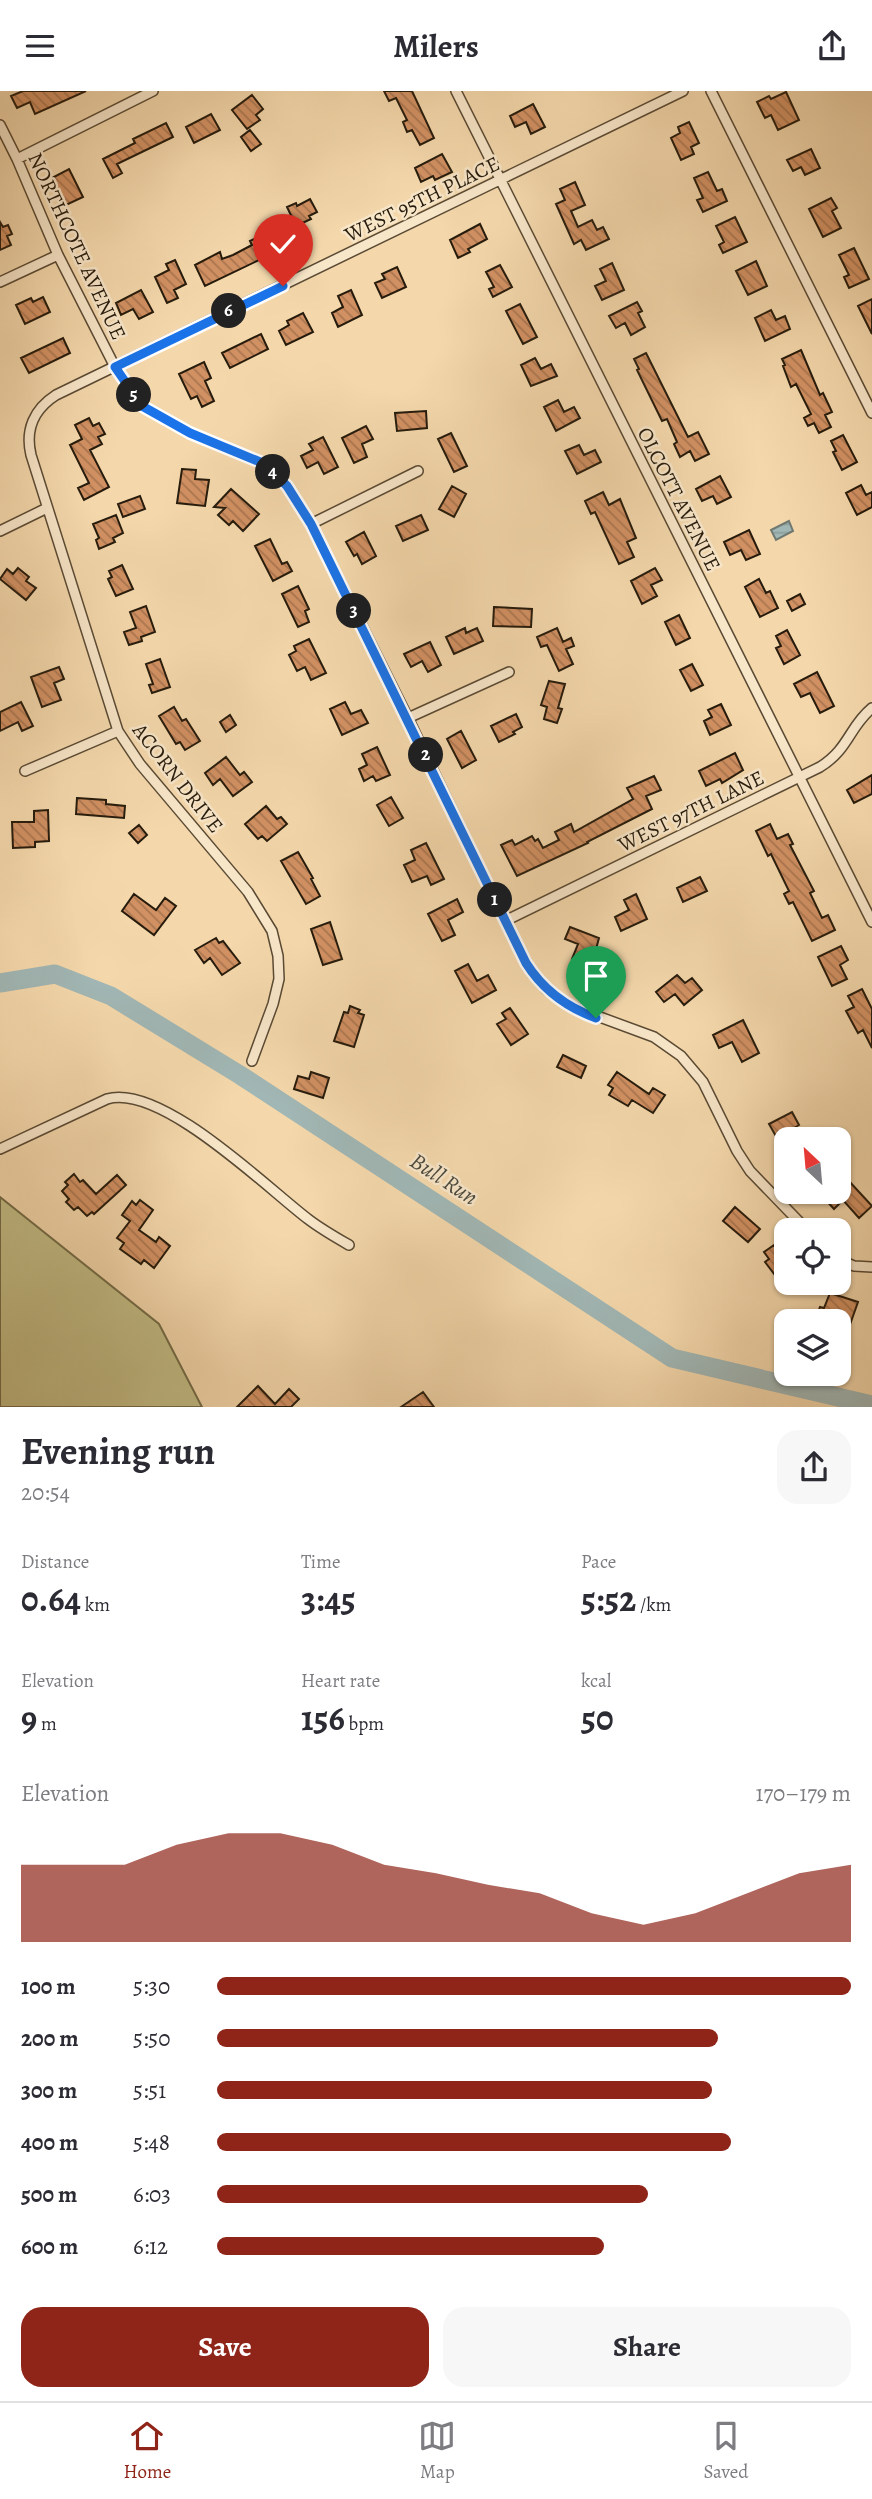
<!DOCTYPE html>
<meta charset="utf-8">
<style>
body{margin:0;font-family:Alegreya,serif;background:#f7f7f7;color:#2b2b33;height:100vh;display:flex;flex-direction:column;font-size:26px;white-space:nowrap}
*{box-sizing:border-box;margin:0}
p{font-size:23px;color:#7c7c81}
.icon{flex:none;width:38px;height:38px;fill:none;stroke:currentColor;stroke-width:2;stroke-linecap:round;stroke-linejoin:round}
.map{position:relative;height:1316px;overflow:hidden}
.panel{display:flex;flex-direction:column;background:#fff;flex:1}
.panel>*{flex:none}
.needle{width:46px;rotate:334deg}
.controls{position:absolute;left:774px;top:1036px;display:grid;gap:14px}
.controls a{display:grid;place-items:center;width:77px;height:77px;border-radius:14px;background:#fff;box-shadow:0 2px 5px #0004;font-size:35px}
.pin{position:absolute;display:grid;place-items:center;width:60px;height:60px;color:#fff;margin:-72px -30px;border-radius:50% 50% 50% 0;rotate:-45deg;box-shadow:0 0 7px #0007}
.pin .icon{rotate:45deg}
.km{position:absolute;width:35px;height:35px;margin:-18px;border-radius:50%;background:#222;color:#fff;font-size:19px;line-height:35px;text-align:center}
.round{display:grid;place-items:center;flex:none;width:74px;height:74px;border-radius:21px;background:#f7f7f7}
.overview{display:flex;align-items:center;justify-content:space-between;height:119px;padding:0 21px}
h1{font-size:38px;font-weight:700;line-height:52px}
.metrics{display:grid;grid-template-columns:repeat(3,1fr);gap:10px;height:119px;padding:7px 21px}
.metrics div{display:grid;align-content:center}
.metrics b{font-size:35px;font-weight:700}
.metrics small{font-size:19px;font-weight:400}
.metrics p{font-size:19px}
.chart{height:196px;padding:14px 21px}
.chart p{display:flex;justify-content:space-between}
.chart svg{width:100%;height:126px;margin-top:7px;fill:#8f2418;opacity:.7}
.primary-button{display:flex;gap:14px;margin-top:auto;padding:14px 21px}
.primary-button a{flex:1;height:80px;border-radius:21px;background:#8f2418;color:#fff;font-size:28px;font-weight:700;line-height:80px;text-align:center}
.primary-button a+a{background:#f7f7f7;color:#2b2b33}
ul{padding:0 21px;list-style:none;font-size:23px}
li{display:grid;grid-template-columns:112px 84px 1fr;align-items:center;height:52px}
li i{height:18px;border-radius:9px;background:#8f2418}
header{display:flex;justify-content:space-between;align-items:center;height:91px;padding:0 21px;background:#fff;font-size:32px;font-weight:700}
.tabs{display:flex;justify-content:space-around;align-items:center;height:98px;border-top:2px solid #e1e1e2;background:#fff;font-size:19px;color:#7c7c81}
.tabs a{display:grid;justify-items:center;gap:4px}
.tabs .current{color:#8f2418}
.map>svg:first-child{display:block}
</style>
<header><svg class="icon" aria-label="menu" viewBox="0 0 24 24"><path d="M4 6h16M4 12h16M4 18h16"/></svg>Milers<svg class="icon" aria-label="share" viewBox="0 0 24 24"><path d="M12 15V3M7 8l5-5 5 5M5 13v7h14v-7"/></svg></header>
<div class="map">
<svg width="872" height="1316" viewBox="0 0 872 1316">
<defs>
<pattern id="water-rules" width="6" height="5" patternUnits="userSpaceOnUse" patternTransform="scale(1.75)"><rect width="6" height="5" fill="#a1b7b5"/><path d="M0 2.5h6" fill="none" stroke="#8a9d9a"/></pattern>
<pattern id="building-back-hatch" width="6" height="6" patternUnits="userSpaceOnUse" patternTransform="scale(1.75)"><rect width="6" height="6" fill="#d29163"/><path d="M-1 5l2 2M0 0l6 6M5-1l2 2" fill="none" stroke="#aa7650"/></pattern>
</defs>
<rect width="100%" height="100%" fill="#f4d8ac"/>
<filter id="stains"><feTurbulence type="fractalNoise" baseFrequency=".00286" numOctaves="4"/><feColorMatrix values="0 0 0 0 .2 0 0 0 0 .09 0 0 0 0 .02 0 0 0 .5 -.17"/></filter>
<radialGradient id="worn" r=".72"><stop offset=".6" stop-color="#630" stop-opacity="0"/><stop offset="1" stop-color="#630" stop-opacity=".3"/></radialGradient>
<path fill="#c2bc85" stroke="#746c48" stroke-width="2" d="M0,1106L159,1233L202,1316H0Z"/>
<path fill="url(#water-rules)" stroke="#707971" stroke-width="2" d="M789,430L793,440L776,449L771,439Z"/>
<g fill="none" stroke-linecap="round" stroke-linejoin="round">
<path stroke="#a1b7b5" stroke-width="19" d="M0,892L55,883L111,905L240,984L672,1267L872,1314"/>
</g>
<path fill="url(#building-back-hatch)" stroke="#261b0c" stroke-width="2" d="M23,0H86L35,23L30,11L17,17L11,5Z
M384,0H412L434,47L420,54L412,39L407,41L403,31L407,29L396,7L389,10Z
M786,1L799,29L778,39L771,24L765,27L757,11L769,5L771,8Z
M252,4L263,18L256,24L260,29L247,38L232,19Z
M533,13L545,36L531,43L526,31L515,36L510,25Z
M211,23L220,39L194,52L186,36Z
M689,31L699,52L691,56L694,63L681,69L671,47L680,42L678,36Z
M166,32L173,46L117,73L122,82L113,87L103,68L135,52L133,48Z
M250,39L261,53L251,60L241,46Z
M811,58L820,77L805,84L801,76L793,80L787,69Z
M442,63L452,81L435,89L433,85L421,91L415,77Z
M69,78L83,106L66,114L52,87Z
M708,81L717,100L722,98L727,110L703,121L697,109L703,107L694,87Z
M575,91L585,114L571,120L578,136L592,129L597,139L603,136L609,148L586,159L581,149L574,153L556,113L565,109L560,98Z
M831,107L837,117L832,120L841,137L823,146L809,118Z
M310,108L317,121L309,125L311,128L296,135L287,116L296,112L297,115Z
M735,126L747,151L723,162L719,154L724,151L716,135Z
M0,131L3,136L8,134L12,143L7,145L11,154L0,159Z
M480,133L487,148L468,158L470,161L458,167L450,149Z
M264,143L266,148L275,144L282,158L205,195L195,174L220,161L222,168L233,164L252,154L250,150Z
M854,157L869,188L849,197L844,186L849,184L839,164Z
M175,169L186,193L174,199L178,207L167,212L155,186L169,179L166,173Z
M756,170L767,195L748,204L736,180Z
M612,172L624,199L602,209L595,195L606,190L600,178Z
M500,174L512,196L493,206L489,198L494,196L486,181Z
M397,176L406,196L382,207L375,192L385,188L382,183Z
M141,199L153,221L139,228L133,218L121,224L116,212Z
M351,199L362,224L338,236L332,222L343,216L338,205Z
M43,206L50,221L25,233L16,214L31,207L33,211Z
M872,208V243L858,215Z
M637,211L642,220L638,222L645,236L631,244L625,232L616,237L609,225Z
M520,213L537,246L523,253L506,220Z
M771,219L776,229L785,225L790,238L765,250L755,227Z
M303,222L313,241L286,254L279,240L289,234L287,230Z
M261,243L268,258L230,277L222,262Z
M63,247L70,262L29,282L21,267Z
M801,259L820,304L823,302L832,321L825,324L831,336L819,342L814,332L808,335L804,327L811,323L796,293L791,296L783,275L785,274L782,268Z
M646,262L688,346L698,341L709,363L695,370L690,360L680,366L674,353L677,351L667,328L662,330L637,279L639,278L634,268Z
M535,267L541,278L551,273L557,285L531,295L521,274Z
M204,271L211,287L205,290L214,310L202,316L197,305L191,308L179,283Z
M558,309L564,321L574,316L580,327L556,340L544,316Z
M426,320L427,337L397,340L395,322Z
M89,327L93,335L99,332L105,343L98,346L102,353L90,359L109,396L84,409L78,397L89,392L70,354L82,348L75,334Z
M366,335L373,348L362,353L367,366L354,372L342,347Z
M451,342L467,375L454,381L438,348Z
M843,344L857,371L842,379L833,361L836,360L831,350Z
M323,346L338,376L324,383L318,371L307,377L301,365L313,359L309,353Z
M579,354L584,364L595,359L601,371L577,383L565,360Z
M182,378L196,379L195,388L209,389L205,415L177,412Z
M720,385L731,406L717,413L713,405L702,410L696,398Z
M861,394L866,404L872,401V416L857,424L846,402Z
M452,395L466,403L454,426L439,418Z
M231,398L259,423L243,440L233,430L229,434L218,424L225,417L214,416Z
M603,401L609,414L620,408L636,447L627,451L634,466L619,473L595,421L591,423L585,410Z
M140,405L145,418L123,426L118,413Z
M116,424L123,442L113,447L115,451L99,458L96,449L99,447L93,433Z
M421,424L428,439L403,450L396,435Z
M749,439L760,463L746,469L741,459L730,464L724,451Z
M364,441L376,465L362,473L357,463L354,465L346,451Z
M270,448L282,473L287,471L292,480L273,490L255,455Z
M122,474L133,498L116,505L108,488L112,486L109,480Z
M18,477L29,486L26,490L36,497L26,509L0,488L7,478L13,483Z
M655,477L662,489L651,494L657,505L642,513L631,490Z
M759,488L766,502L770,500L778,517L760,526L745,496Z
M298,495L309,518L305,520L309,531L298,536L282,503Z
M800,503L805,513L792,520L787,510Z
M146,515L155,541L141,546L142,550L129,554L124,541L136,537L130,521Z
M494,516L532,518L531,536L493,535Z
M679,524L690,547L676,554L665,531Z
M465,537L466,542L477,537L483,550L454,563L446,546Z
M557,537L563,551L571,547L574,555L566,558L573,573L559,580L547,554L541,556L537,546Z
M787,539L800,564L784,573L776,557L781,555L776,545Z
M309,548L326,582L311,589L305,576L297,580L289,564L296,560L294,555Z
M430,551L441,574L428,581L422,570L411,576L404,563Z
M160,568L170,596L152,602L149,594L153,593L146,573Z
M692,573L703,594L691,600L680,579Z
M59,576L64,588L54,592L61,609L42,616L31,586Z
M817,581L834,615L820,622L810,602L801,606L794,593Z
M549,590L565,593L558,617L562,618L557,632L544,628L547,616L541,614Z
M21,611L33,635L22,640L18,631L0,640V621Z
M345,611L351,623L361,619L368,632L342,644L330,618Z
M721,613L731,634L710,644L704,630L712,626L708,619Z
M174,616L182,630L186,628L200,650L185,659L180,651L176,653L159,625Z
M516,623L522,636L513,641L515,643L499,651L491,635Z
M230,624L236,634L226,641L220,631Z
M461,640L476,669L462,677L447,648Z
M377,656L390,684L376,690L373,685L364,690L359,678L367,674L362,663Z
M735,662L743,679L722,692L720,688L706,695L699,680Z
M226,666L240,684L244,681L252,691L233,705L220,688L213,694L205,682Z
M872,684V703L854,712L847,699Z
M654,685L661,699L646,705L652,718L587,751L588,752L517,785L501,754L512,749L515,754L532,745L535,750L538,748L543,757L559,749L555,741L571,733L574,741L633,708L627,697Z
M391,706L403,727L389,735L377,714Z
M77,707L106,709V713L125,715L124,727L76,723Z
M266,715L277,728L281,726L287,733L267,750L262,745L258,748L245,733Z
M48,719L49,750L35,751V756L13,757L12,731H34V720Z
M770,733L777,748L788,743L793,753L790,754L814,800L810,802L822,827L828,824L835,839L812,850L793,811L789,813L784,803L789,800L771,763L768,765L756,740Z
M139,734L147,744L138,752L129,742Z
M426,752L444,788L431,794L427,785L412,791L404,774L415,769L411,759Z
M298,761L313,787L311,788L320,805L306,813L281,770Z
M700,786L707,800L683,811L677,797Z
M134,803L156,819L165,807L176,815L154,844L122,820Z
M636,803L647,828L621,840L615,826L629,819L624,809Z
M457,808L463,821L448,829L455,844L442,850L428,823Z
M330,831L342,868L323,874L311,838Z
M570,836L599,847L596,858L602,860L596,876L572,868L578,853L565,848Z
M216,847L219,852L223,850L240,872L222,884L210,867L204,872L195,859Z
M841,855L848,869L840,874L847,888L832,895L818,866Z
M468,873L477,890L488,884L496,899L472,912L455,880Z
M677,884L685,892L692,887L702,899L684,914L675,903L664,911L656,901Z
M862,898L872,918V957L863,939L858,942L846,920L854,916L848,905Z
M350,915L360,919L358,922L364,924L354,956L334,950L344,921L348,922Z
M510,917L528,943L511,954L497,933L506,928L502,922Z
M743,929L759,962L742,971L732,951L719,957L713,944Z
M563,964L586,975L581,987L557,976Z
M311,981L329,987L323,1007L294,998L298,985L309,988Z
M617,981L649,1003L653,997L665,1004L653,1022L632,1009L628,1015L609,1004L613,997L608,994Z
M792,1021L799,1034L794,1037L800,1048H786V1063L769,1033Z
M74,1083L80,1091L83,1089L96,1103L117,1084L126,1094L94,1123L92,1121L87,1125L78,1116L74,1119L66,1111L69,1108L62,1100L68,1094L65,1091Z
M848,1089L872,1115L859,1127L843,1109L834,1118L824,1107L831,1101H838V1097Z
M140,1109L153,1119L139,1139L156,1151L159,1146L170,1155L154,1177L144,1169L141,1173L120,1158L124,1152L117,1147L130,1130L122,1124L132,1110L136,1114Z
M735,1116L760,1138L748,1151L723,1130Z
M774,1154L786,1170V1182L778,1188L765,1171L769,1168L764,1161Z
M830,1202L858,1211L847,1242L838,1239V1230H815L820,1216L824,1217Z
M258,1295L275,1313L289,1298L299,1308L291,1316H237Z
M423,1301L434,1316H401Z"/>
<g fill="none" stroke-linecap="round" stroke-linejoin="round">
<defs>
<path id="street" d="M456,0L872,831
M711,0L872,322
M0,34L17,68L58,164L115,276L142,315L190,342L265,373L287,395L311,433L408,627L505,830L532,882L546,898L570,915L654,946L681,965L703,991L737,1060L750,1080L807,1139
M17,68L153,0
M0,191L58,164
M311,433L418,380
M0,440L47,417
M408,627L509,581
M25,680L118,640
M505,830L820,676C849,658 849,636 872,617
M252,970L273,913L279,888L278,865L272,840L248,801L140,673L118,640L31,364C25,339 34,318 56,304L683,0
M0,1058L107,1008C161,992 267,1097 308,1128C321,1138 335,1146 349,1154
M838,1168L854,1175L872,1176"/>
</defs>
<use href="#street" stroke="#5a4a34" stroke-width="12"/>
<use href="#street" stroke="#f8e6c9" stroke-width="9"/>
</g>
<g fill="none" stroke-linecap="round" stroke-linejoin="round">
<defs>
<path id="route" d="M283,195L115,276L142,315L190,342L265,373L287,395L311,433L526,872C543,899 566,916 596,927"/>
</defs>
<use href="#route" stroke="#fff" stroke-width="14"/>
<use href="#route" stroke="#1a73e8" stroke-width="9"/>
</g>
<g text-anchor="middle" dominant-baseline="central" stroke-width="5" stroke-linejoin="round" paint-order="stroke">
<g font-size="21" fill="#261b0c" stroke="#f8e6c9">
<text transform="translate(422 108) rotate(-26)">WEST 95TH PLACE</text>
<text transform="translate(77 155) rotate(65)">NORTHCOTE AVENUE</text>
<text transform="translate(679 408) rotate(63)">OLCOTT AVENUE</text>
<text transform="translate(178 687) rotate(52)">ACORN DRIVE</text>
<text transform="translate(691 720) rotate(-26)">WEST 97TH LANE</text>
</g>
<g font-size="23" font-style="italic" fill="#4b4a3f" stroke="#f8e6c9">
<text transform="translate(444 1088) rotate(33)">Bull Run</text>
</g>
</g>
<rect width="100%" height="100%" filter="url(#stains)"/>
<rect width="100%" height="100%" fill="url(#worn)"/>
</svg>
<div class="controls">
<a><svg class="needle" viewBox="-14 -14 28 28"><path d="M0-13l5 13h-10z" fill="#e53935"/><path d="M0 13l5-13h-10z" fill="#7c7c81"/></svg></a>
<a><svg class="icon" aria-label="locate" viewBox="0 0 24 24"><circle cx="12" cy="12" r="6"/><path d="M12 2v4M12 18v4M2 12h4M18 12h4"/></svg></a>
<a><svg class="icon" aria-label="layers" viewBox="0 0 24 24"><path d="M12 4l9 5-9 5-9-5zM3 14l9 5 9-5"/></svg></a>
</div>
<div class="pin" style="left:596px;top:927px;background:#1e9e55"><svg class="icon" aria-label="arrive" viewBox="0 0 24 24"><path d="M6 21V4h12l-3 4 3 4H6"/></svg></div>
<div class="pin" style="left:283px;top:195px;background:#d93025"><svg class="icon" aria-label="check" viewBox="0 0 24 24"><path d="M5 12l5 5 9-10"/></svg></div>
<b class="km" style="left:495px;top:809px">1</b>
<b class="km" style="left:426px;top:664px">2</b>
<b class="km" style="left:354px;top:520px">3</b>
<b class="km" style="left:273px;top:381px">4</b>
<b class="km" style="left:134px;top:304px">5</b>
<b class="km" style="left:229px;top:220px">6</b>
</div>
<section class="panel">
<div class="overview"><div><h1>Evening run</h1><p>20:54</p></div><a class="round"><svg class="icon" aria-label="share" viewBox="0 0 24 24"><path d="M12 15V3M7 8l5-5 5 5M5 13v7h14v-7"/></svg></a></div>
<div class="metrics">
<div><p>Distance</p><b>0.64<small> km</small></b></div>
<div><p>Time</p><b>3:45</b></div>
<div><p>Pace</p><b>5:52<small> /km</small></b></div>
</div>
<div class="metrics">
<div><p>Elevation</p><b>9<small> m</small></b></div>
<div><p>Heart rate</p><b>156<small> bpm</small></b></div>
<div><p>kcal</p><b>50</b></div>
</div>
<div class="chart"><p><span>Elevation</span>170–179 m</p>
<svg viewBox="0 0 160 44" preserveAspectRatio="none"><path d="M0 44V17L10 17L20 17L30 10L40 6L50 6L60 10L70 17L80 20L90 24L100 27L110 34L120 38L130 34L140 27L150 20L160 17V44z"/></svg>
</div>
<ul>
<li><b>100 m</b>5:30<i style="width:100%"></i></li>
<li><b>200 m</b>5:50<i style="width:79%"></i></li>
<li><b>300 m</b>5:51<i style="width:78%"></i></li>
<li><b>400 m</b>5:48<i style="width:81%"></i></li>
<li><b>500 m</b>6:03<i style="width:68%"></i></li>
<li><b>600 m</b>6:12<i style="width:61%"></i></li>
</ul>
<div class="primary-button"><a>Save</a><a>Share</a></div>
</section>
<nav class="tabs">
<a class="current"><svg class="icon" aria-label="home" viewBox="0 0 24 24"><path d="M3 11l9-7 9 7M6 9v11h12V9"/></svg>Home</a>
<a><svg class="icon" aria-label="map" viewBox="0 0 24 24"><path d="M3 6l6-2 6 2 6-2v14l-6 2-6-2-6 2zM9 4v14M15 6v14"/></svg>Map</a>
<a><svg class="icon" aria-label="saved" viewBox="0 0 24 24"><path d="M7 4h10v16l-5-4-5 4z"/></svg>Saved</a>
</nav>
